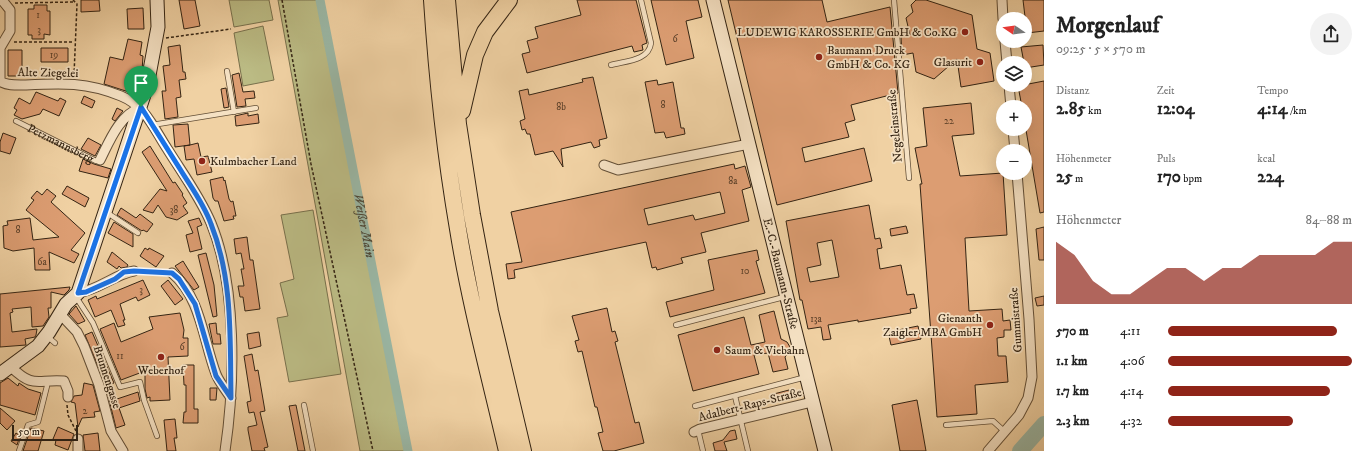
<!DOCTYPE html>
<html lang="de">
<meta charset="utf-8">
<style>
body{margin:0;font-family:"IM FELL DW Pica",serif;background:#f2f2f2;color:#222;height:100vh;display:flex;flex-direction:column;font-size:15px;white-space:nowrap}
*{box-sizing:border-box;margin:0}
p{font-size:13px;color:#767676}
.icon{flex:none;width:22px;height:22px;fill:none;stroke:currentColor;stroke-width:2;stroke-linecap:round;stroke-linejoin:round}
.map{position:relative;flex:1;overflow:hidden}
.sheet{display:flex;flex-direction:column;background:#fff;width:320px}
.sheet>*{flex:none}
.needle{width:26px;rotate:283deg}
.controls{position:absolute;left:996px;top:12px;display:grid;gap:8px}
.controls a{display:grid;place-items:center;width:36px;height:36px;border-radius:50%;background:#fff;box-shadow:0 4px 16px #0002;font-size:20px}
.scale{position:absolute;left:12px;bottom:10px;width:66px;box-sizing:border-box;padding-left:4px;border:2px solid #342413;border-top:0;font-size:11px;line-height:14px;white-space:nowrap;color:#342413;-webkit-text-stroke:3px #f5e1c3;paint-order:stroke}
.pin{position:absolute;display:grid;place-items:center;width:34px;height:34px;color:#fff;margin:-41px -17px;border-radius:50% 50% 50% 0;rotate:-45deg;box-shadow:0 0 4px #0007}
.pin .icon{rotate:45deg}
.round{display:grid;place-items:center;flex:none;width:42px;height:42px;border-radius:21px;background:#f2f2f2}
.summary{display:flex;align-items:center;justify-content:space-between;height:68px;padding:0 12px}
h1{font-size:22px;font-weight:800;line-height:30px}
.figures{display:grid;grid-template-columns:repeat(3,1fr);gap:6px;height:68px;padding:4px 12px}
.figures div{display:grid;align-content:center}
.figures b{font-size:17px;font-weight:800}
.figures small{font-size:11px;font-weight:400}
.figures p{font-size:11px}
.chart{height:112px;padding:8px 12px}
.chart p{display:flex;justify-content:space-between}
.chart svg{width:100%;height:72px;margin-top:4px;fill:#8f2418;opacity:.7}
ul{padding:0 12px;list-style:none;font-size:13px}
li{display:grid;grid-template-columns:64px 48px 1fr;align-items:center;height:30px}
li i{height:10px;border-radius:5px;background:#8f2418}
main{display:flex;flex:1;min-height:0}
.map>svg:first-child{display:block}
</style>
<main>
<div class="map">
<svg width="1044" height="451" viewBox="0 0 1044 451">
<rect width="100%" height="100%" fill="#f0d1a3"/>
<filter id="stains"><feTurbulence type="fractalNoise" baseFrequency=".005" numOctaves="4"/><feColorMatrix values="0 0 0 0 .2 0 0 0 0 .09 0 0 0 0 .02 0 0 0 .5 -.17"/></filter>
<radialGradient id="worn" r=".72"><stop offset=".6" stop-color="#630" stop-opacity="0"/><stop offset="1" stop-color="#630" stop-opacity=".3"/></radialGradient>
<path fill="#bbbb84" stroke="#78704c" d="M229,0H269L273,20L234,27Z
M278,0H318L407,451H360Z
M263,26L274,80L243,86L234,33Z
M313,210L341,374L289,382L277,318L288,316L280,283L294,279L281,215Z"/>
<g fill="none" stroke-linecap="round" stroke-linejoin="round">
<path stroke="#9ab7a5" stroke-width="9" id="s1" d="M320,0L408,451"/>
<path stroke="#9ab7a5" stroke-width="16" d="M1020,451L1044,424"/>
</g>
<path fill="#dc9d72" stroke="#342413" fill-rule="evenodd" d="M81,0H99L100,11L81,12Z
M179,0H195L200,26L184,29Z
M577,0H636L647,43L642,45L643,50L634,52L632,46L527,73L522,54L530,52L527,41L538,38L535,27L581,15Z
M651,0H698L702,17L686,21L694,58L666,65Z
M728,0H822L827,22L890,7L898,93L851,105L855,120L845,123L849,137L802,148L805,162L864,148L872,181L777,205Z
M916,0H926L972,15L977,49L990,53L994,81L961,87L957,59L934,79L916,72L913,53L902,55L901,37L910,35L906,18L913,12L911,5Z
M1023,0H1044V31L1027,33Z
M34,5H47V11H50V35L44,34V39H32V35H28V9H34Z
M143,8L144,29H128L127,9Z
M128,39L142,42L140,55L143,56L142,71L135,94L104,84L110,57L123,60Z
M180,45L183,72H185L186,79L179,80L181,97L176,98L178,117L165,119L162,91H166L163,66L170,65L168,47Z
M1043,45L1044,65L1025,68L1021,47Z
M41,48H68V62H41Z
M8,50H22V76H8Z
M239,73L243,92L254,91L255,98L245,99L246,106L237,107L232,75Z
M593,77L607,138L599,140L600,146L594,148L591,142L561,149L563,167L553,151L535,155L530,134H527L525,129L522,130L520,121L525,119L519,91L528,89L529,95L583,82L582,79Z
M657,80L658,85L673,82L681,128H684L685,134L666,138L664,132L655,133L645,82Z
M1044,81V212L1040,213L1025,124V107H1022L1018,86Z
M226,88L229,107L224,108L221,89Z
M36,92L58,101L60,98L66,101L59,116L43,109L40,114L22,119L14,115L17,110L14,108L19,98L30,104Z
M84,96L95,101L92,108L81,103Z
M971,103L974,134L952,136L960,176L1003,173L1007,235L965,238L969,311L1002,309L1003,321L1010,320L1011,330H1004V337L997,338L998,356H1006L1008,382L975,385L977,414L937,417L920,184H922L915,148L927,146L923,108Z
M117,108L123,111L115,121L112,119Z
M248,113V116L258,114L259,123L236,126L235,116Z
M188,124L190,145L198,143L201,157L208,156L212,172L197,175L194,159L186,160L184,146L190,145L175,147L173,125Z
M3,133L16,138L10,154L0,151V142Z
M88,138L101,145L95,156L81,149Z
M150,146L173,183L175,182L183,194L182,195L187,203L183,206L188,213L177,220L166,217L158,205L153,213L143,210L160,189L167,191L142,152Z
M83,159L94,164L111,169L108,178L79,171Z
M734,164L735,169L745,166L751,187L742,190L749,221L701,233L706,252L681,258L683,263L657,270L656,267L652,268L646,242L514,270L515,278L508,279L506,264L522,262L511,212ZM720,192L725,213L695,220L693,215L648,225L644,209Z
M223,177L224,181L225,180L229,199L231,202L233,201L236,216H233L234,219L224,221L218,201H215L213,198L210,180Z
M67,186L89,198L85,207L62,194Z
M47,189L56,196L51,202L85,233L71,250L79,254L74,263L49,252L50,270H35L34,248L13,251L4,248L3,226L8,225L7,221L30,218L33,240L59,237L26,210L34,200L31,198L37,191L42,195Z
M869,205L875,239L880,238L882,248L877,249L880,269L901,265L907,295L914,294L917,308L910,309L911,313L858,322V320L828,325L831,339L823,340L821,327L808,329L802,300H800L786,221ZM832,240L839,277L810,282L807,268L821,265L817,243Z
M121,208L136,218L140,214L153,224L147,232L143,230L142,231L117,215Z
M199,218L202,225L197,227L202,249L190,252L186,235L193,233L188,221Z
M114,222L133,234V247L108,233Z
M906,226L908,233L891,236L890,229Z
M1044,227V260H1039L1036,229Z
M247,237L250,260H253L260,309L245,311L243,297H240L238,286H244L241,269H244L241,253L236,254L234,239Z
M145,248L148,250L149,248L164,256L156,267L140,256Z
M757,250L759,260L756,261L765,293L670,317L666,302L714,290L708,260Z
M112,252L128,265L127,267L121,268L119,266L117,269L107,262Z
M206,253L214,285L217,316L213,317L198,255Z
M183,261L199,287L194,290L175,266Z
M143,280L150,295L138,301L136,297L120,304L125,320H123L125,325L118,327L111,310L95,317L88,300L96,296L97,299Z
M168,280L183,299L175,305L161,286Z
M70,287L69,290L64,295L51,292V308H48L49,317L43,326L32,327L31,307L12,309L13,312L10,313L12,332L37,329L36,335L35,337L25,339L26,345L0,347V294Z
M1044,296V305L1037,306L1035,298Z
M76,306L85,321L78,324L69,314Z
M607,308L612,332L615,331L618,341L615,342L635,423L639,422L644,443L614,451H603L598,433L603,432L597,407H595L582,351L578,352L575,341L579,340L572,316Z
M774,311L781,339L787,342L790,347L789,352L785,357L788,369L773,372L768,353L754,355L759,374L693,391L678,335L744,317L751,345L765,342L759,315Z
M180,313L184,330L183,338H188V356L168,357L170,400L150,401V397L147,398L145,389V371L121,380L100,329L114,323L121,342L153,329L149,317Z
M216,323L217,334H220L221,344H213L209,324Z
M918,326L921,339L891,345L888,332Z
M92,332L114,383L111,384L114,400L138,392L140,401L119,408L125,425L116,428L105,383L85,335Z
M259,332L261,346L249,349L247,334Z
M252,354L255,371L258,370L265,411L260,412L268,447L264,448L265,451H252L248,430V427L257,425L254,412L249,413L247,402L251,401L244,356Z
M183,365H194V409H198V423H183L184,412H186V385H184Z
M8,378L18,386L19,383L28,389L41,393L35,415L0,405V383Z
M84,383L93,385L100,411L94,412L95,417L82,418L78,427L75,403L71,402L74,396L82,395Z
M210,388H217L216,400H210Z
M789,390L791,397L772,402L770,395Z
M917,400L926,451H900L892,405Z
M296,405L305,451H298L289,406Z
M0,408L15,421L7,430L0,423Z
M175,419L177,438H174L176,451H167L164,420Z
M58,427L74,434L68,450L55,445L56,440L53,439Z
M31,428L44,431L38,451H23Z
M735,430L737,439L724,442L727,451H715L713,443L723,440L730,431Z
M16,433L20,436L17,445L11,441Z
M98,433L100,451H85L83,435Z"/>
<g fill="none" stroke-linecap="round" stroke-linejoin="round">
<defs>
<g id="lane">
<path d="M894,0L909,178"/>
<path d="M611,65C625,61 649,61 651,43L641,0"/>
<path d="M227,71L234,112"/>
<path id="s2" d="M16,121L96,161L100,160"/>
<path d="M152,125L256,108"/>
<path d="M106,212L138,233"/>
<path d="M76,297L93,323L120,387L140,382L144,400L157,436"/>
<path d="M676,325L784,297"/>
<path d="M48,337L55,343"/>
<path d="M735,396L748,451"/>
<path d="M304,405L313,451"/>
<path d="M695,406L806,377"/>
<path d="M946,425L993,421L1005,432"/>
<path d="M698,430L703,451"/>
<path d="M19,451L28,425L38,422L47,386L46,382"/>
</g>
<path id="street" d="M1002,0L1003,19
M1005,41L1007,63
M0,81C6,86 19,85 26,85C62,83 87,82 121,96C146,106 154,129 168,150C183,174 200,197 211,223C237,286 235,384 225,451
M0,81V48L10,31V10L2,0
M1009,85L1011,107
M1013,129L1015,151
M100,160C110,140 119,116 141,107
M604,165L618,170L749,144
M172,273C201,297 203,340 216,374C219,382 226,390 231,398
M78,293C99,290 115,274 134,271
M61,315L77,332L84,346L99,385L111,431L123,451
M11,367C34,389 36,379 64,381L68,391V397
M694,432L700,429L812,402
M78,451V439
M988,451L1019,415L1028,398L1032,377L1029,319L1017,173"/>
<g id="secondary">
<path id="s3" d="M713,0L825,451"/>
<path d="M0,374L38,346L49,332L66,304L78,293L147,86L158,27L157,0"/>
</g>
<path id="highway" d="M432,0C437,77 445,153 458,229C470,304 490,377 507,451
M447,0L458,124L472,215L490,311L523,451
M462,111L475,55L485,32L509,0"/>
</defs>
<use href="#lane" stroke="#634f37" stroke-width="6"/>
<use href="#street" stroke="#634f37" stroke-width="11"/>
<use href="#secondary" stroke="#342413" stroke-width="15"/>
<use href="#highway" stroke="#342413" stroke-width="18"/>
<path stroke="#342413" stroke-width="1.5" stroke-dasharray="3 2" stroke-linecap="butt" d="M73,0L77,4L74,75
M282,0L311,164L373,451
M15,3L73,2
M166,38L231,29
M14,42H74
M142,271L164,272
M67,405L68,415L76,431"/>
<use href="#lane" stroke="#f5e1c3" stroke-width="4.5"/>
<use href="#street" stroke="#f5e1c3" stroke-width="9"/>
<use href="#secondary" stroke="#f5e1c3" stroke-width="13"/>
<use href="#highway" stroke="#f0d1a3" stroke-width="16"/>
</g>
<g fill="none" stroke-linecap="round" stroke-linejoin="round">
<defs>
<path id="route" d="M141,107C154,128 167,148 180,169C191,187 204,204 211,224C233,279 230,339 231,398L216,376L195,304L179,279L172,273L134,271L124,272L115,279L86,292L78,293Z"/>
</defs>
<use href="#route" stroke="#fff" stroke-width="8"/>
<use href="#route" stroke="#1a73e8" stroke-width="5"/>
</g>
<g fill="#8f2418" stroke="#f5e1c3" stroke-width="1.5">
<circle cx="965" cy="32" r="4"/>
<circle cx="819" cy="57" r="4"/>
<circle cx="980" cy="62" r="4"/>
<circle cx="202" cy="161" r="4"/>
<circle cx="990" cy="325" r="4"/>
<circle cx="717" cy="350" r="4"/>
<circle cx="161" cy="357" r="4"/>
</g>
<g text-anchor="middle" dominant-baseline="central" stroke-width="3.5" stroke-linejoin="round" paint-order="stroke">
<g font-size="10" fill="#5e422b">
<text x="38" y="15">1</text>
<text x="39" y="30">3</text>
<text x="675" y="39">6</text>
<text x="54" y="55">19</text>
<text x="663" y="105">8</text>
<text x="561" y="107">8b</text>
<text x="949" y="121">22</text>
<text x="733" y="181">8a</text>
<text x="174" y="210">38</text>
<text x="18" y="230">8</text>
<text x="42" y="262">6a</text>
<text x="745" y="271">10</text>
<text x="141" y="290">3</text>
<text x="816" y="319">13a</text>
<text x="182" y="347">6</text>
<text x="120" y="356">11</text>
<text x="85" y="411">2</text>
</g>
<g font-size="12" fill="#342413" stroke="#f5e1c3" text-anchor="end">
<text x="957" y="32">LUDEWIG KAROSSERIE GmbH &amp; Co.KG</text>
<text x="827" y="50" text-anchor="start">Baumann Druck<tspan x="827" dy="14">GmbH &amp; Co. KG</tspan></text>
<text x="972" y="62">Glasurit</text>
<text x="210" y="161" text-anchor="start">Kulmbacher Land</text>
<text x="982" y="318">Gienanth<tspan x="982" dy="14">Zaigler MBA GmbH</tspan></text>
<text x="725" y="350" text-anchor="start">Saum &amp; Viebahn</text>
<text x="161" y="370" text-anchor="middle">Weberhof</text>
</g>
<g font-size="12" fill="#342413" stroke="#f5e1c3">
<text transform="translate(48 73) rotate(1)">Alte Ziegelei</text>
<text transform="translate(895 126) rotate(-95)">Negeleinstraße</text>
<text stroke="none"><textPath href="#s2" startOffset="50">Petzmannsberg</textPath></text>
<text stroke="none"><textPath href="#s3" startOffset="282">E.-C.-Baumann-Straße</textPath></text>
<text transform="translate(1016 320) rotate(-94)">Gummistraße</text>
<text transform="translate(107 377) rotate(72)">Brunnengasse</text>
<text transform="translate(750 405) rotate(-14)">Adalbert-Raps-Straße</text>
</g>
<g font-size="13" font-style="italic" fill="#4e4938" stroke="#f5e1c3">
<text stroke="none"><textPath href="#s1" startOffset="230">Weißer Main</textPath></text>
</g>
</g>
<rect width="100%" height="100%" filter="url(#stains)"/>
<rect width="100%" height="100%" fill="url(#worn)"/>
</svg>
<div class="controls">
<a><svg class="needle" viewBox="-14 -14 28 28"><path d="M0-13l5 13h-10z" fill="#e53935"/><path d="M0 13l5-13h-10z" fill="#767676"/></svg></a>
<a><svg class="icon" aria-label="layers" viewBox="0 0 24 24"><path d="M12 4l9 5-9 5-9-5zM3 14l9 5 9-5"/></svg></a>
<a>+</a>
<a>−</a>
</div>
<div class="scale">50 m</div>
<div class="pin" style="left:141px;top:107px;background:#1e9e55"><svg class="icon" aria-label="arrive" viewBox="0 0 24 24"><path d="M6 21V4h12l-3 4 3 4H6"/></svg></div>
</div>
<section class="sheet">
<div class="summary"><div><h1>Morgenlauf</h1><p>09:25 · 5 × 570 m</p></div><a class="round"><svg class="icon" aria-label="share" viewBox="0 0 24 24"><path d="M12 15V3M7 8l5-5 5 5M5 13v7h14v-7"/></svg></a></div>
<div class="figures">
<div><p>Distanz</p><b>2.85<small> km</small></b></div>
<div><p>Zeit</p><b>12:04</b></div>
<div><p>Tempo</p><b>4:14<small> /km</small></b></div>
</div>
<div class="figures">
<div><p>Höhenmeter</p><b>25<small> m</small></b></div>
<div><p>Puls</p><b>170<small> bpm</small></b></div>
<div><p>kcal</p><b>224</b></div>
</div>
<div class="chart"><p><span>Höhenmeter</span>84–88 m</p>
<svg viewBox="0 0 160 44" preserveAspectRatio="none"><path d="M0 44V6L10 14L20 30L30 38L40 38L50 30L60 22L70 22L80 30L90 22L100 22L110 14L120 14L130 14L140 14L150 6L160 6V44z"/></svg>
</div>
<ul>
<li><b>570 m</b>4:11<i style="width:92%"></i></li>
<li><b>1.1 km</b>4:06<i style="width:100%"></i></li>
<li><b>1.7 km</b>4:14<i style="width:88%"></i></li>
<li><b>2.3 km</b>4:32<i style="width:68%"></i></li>
</ul>
</section>
</main>
